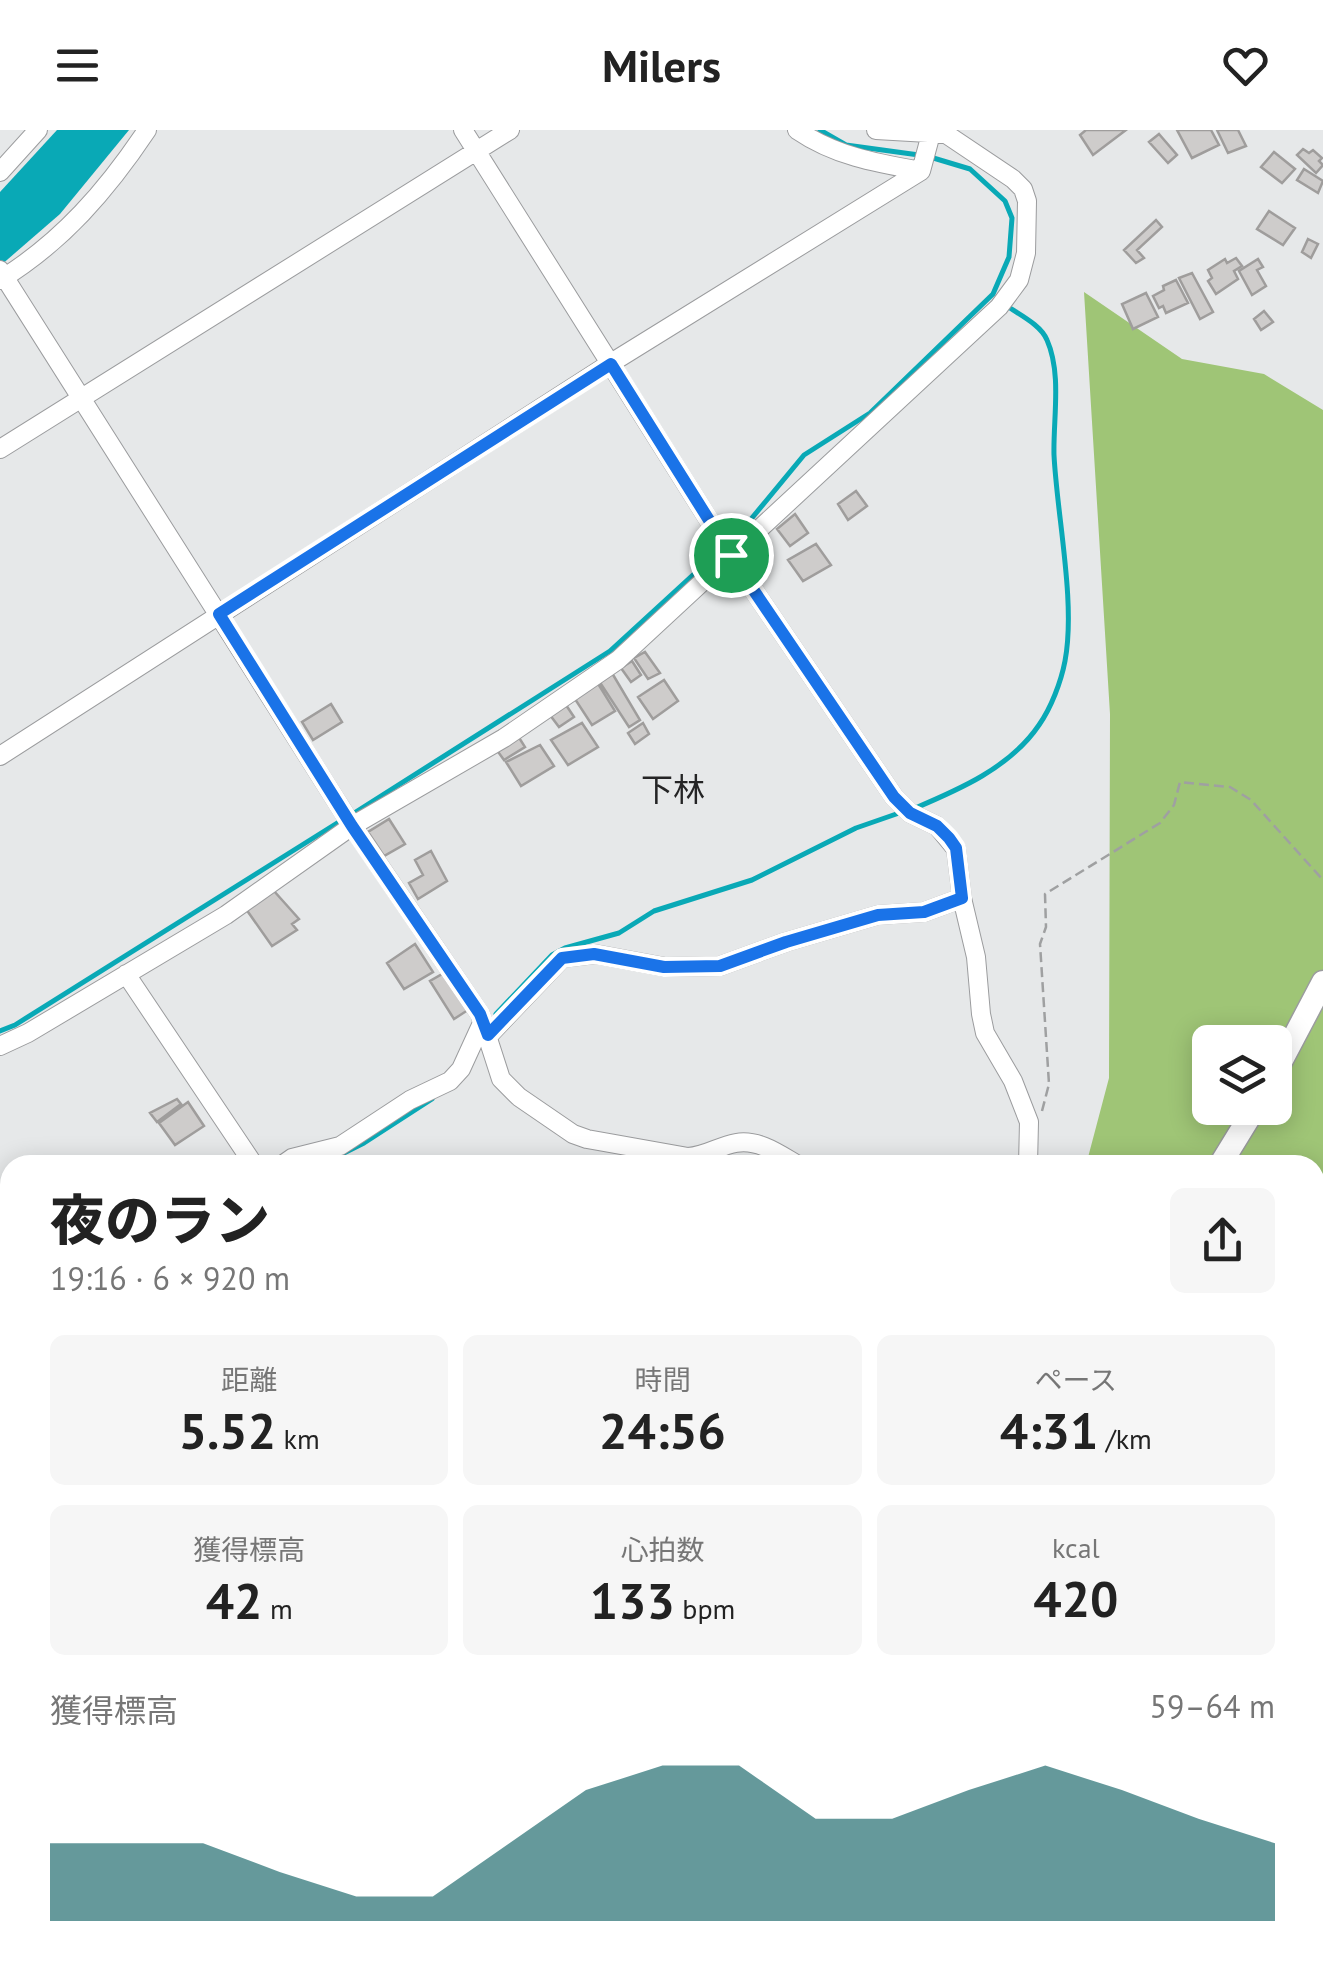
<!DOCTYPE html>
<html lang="ja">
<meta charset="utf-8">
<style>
body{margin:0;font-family:"PT Sans","Noto Sans JP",sans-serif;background:#f6f6f6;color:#222;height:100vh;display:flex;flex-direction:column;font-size:38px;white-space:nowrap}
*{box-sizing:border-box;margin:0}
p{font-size:32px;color:#767676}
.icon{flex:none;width:55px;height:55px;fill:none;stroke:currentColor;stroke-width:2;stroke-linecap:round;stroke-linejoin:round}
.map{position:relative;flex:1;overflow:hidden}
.sheet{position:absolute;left:0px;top:1025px;width:1325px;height:812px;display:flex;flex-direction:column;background:#fff;border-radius:30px 30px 0 0;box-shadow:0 5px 25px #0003}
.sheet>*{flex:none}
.buttons{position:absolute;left:1192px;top:895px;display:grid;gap:20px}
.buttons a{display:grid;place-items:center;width:100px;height:100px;border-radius:15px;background:#fff;box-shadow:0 5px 25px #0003;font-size:50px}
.pin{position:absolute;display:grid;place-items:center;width:85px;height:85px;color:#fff;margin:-42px;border:5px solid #fff;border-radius:50%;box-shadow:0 2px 10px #0007}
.round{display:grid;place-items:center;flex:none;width:105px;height:105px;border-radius:15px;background:#f6f6f6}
.summary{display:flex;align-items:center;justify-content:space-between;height:170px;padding:0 50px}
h1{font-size:55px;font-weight:800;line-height:75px}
.figures{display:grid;grid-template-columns:repeat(3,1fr);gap:15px;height:170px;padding:10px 50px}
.figures div{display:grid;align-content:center;border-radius:15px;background:#f6f6f6;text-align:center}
.figures b{font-size:50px;font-weight:800}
.figures small{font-size:28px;font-weight:400}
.figures p{font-size:28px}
.chart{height:280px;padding:20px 50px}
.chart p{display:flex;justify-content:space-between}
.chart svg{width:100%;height:180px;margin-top:10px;fill:#246f72;opacity:.7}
header{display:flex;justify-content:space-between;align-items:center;height:130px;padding:0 50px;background:#fff;font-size:45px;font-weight:800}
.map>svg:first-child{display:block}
</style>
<header><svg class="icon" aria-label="menu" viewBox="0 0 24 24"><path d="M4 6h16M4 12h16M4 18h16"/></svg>Milers<svg class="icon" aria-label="heart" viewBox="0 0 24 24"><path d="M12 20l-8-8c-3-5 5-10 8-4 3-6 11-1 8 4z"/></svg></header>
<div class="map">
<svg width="1323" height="1837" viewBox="0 0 1323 1837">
<rect width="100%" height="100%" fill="#e6e8e9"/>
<path fill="#9fc576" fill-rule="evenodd" d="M1084,162L1182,229L1264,244L1323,280V1592L1315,1586V1035H1086L1109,948L1110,584ZM1210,912H1275V978H1210Z
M10,1309V1828H499L503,1837H0V1318Z
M1323,1689V1837H880L883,1828H1315V1692Z"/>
<path fill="#09a9b6" d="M57,0H129L60,84L0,136V62Z"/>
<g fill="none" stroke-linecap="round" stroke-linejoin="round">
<path stroke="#09a9b6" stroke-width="5" d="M820,0L846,15L919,25
M913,679C958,660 1010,638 1039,595C1051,578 1061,552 1065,531C1076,473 1057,386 1054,325C1053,289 1062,244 1047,210C1041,195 1020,185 1007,176
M351,685L610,521L742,400L804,325L870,283L993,164L1009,127L1012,88L1005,71L970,39L930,27
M496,884L552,825L565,818L619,803L654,781L752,750L856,698L902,682
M0,901L15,895L342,690
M302,1035L340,1025L364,1013L432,969
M0,1171L10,1172"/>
</g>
<path fill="#cecccb" stroke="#9f9d9c" stroke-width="2.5" d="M1086,0H1126L1093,25L1080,5Z
M1177,0H1211L1219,15L1192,28Z
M1217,0H1238L1246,16L1228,23Z
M1159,4L1177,25L1168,33L1149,12Z
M1303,19L1309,23L1313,20L1322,28L1319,31L1323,35L1316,43L1297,25Z
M1274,22L1295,39L1282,53L1261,37Z
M1304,39L1323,51L1318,63L1297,50Z
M1269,81L1295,98L1283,115L1257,99Z
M1156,90L1162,97L1137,120L1144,128L1136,133L1124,120Z
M1308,109L1318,114L1311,128L1302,122Z
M1236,128L1242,136L1234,141L1238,149L1216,164L1208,151L1212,148L1208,140L1225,129L1227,133Z
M1258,129L1263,137L1257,140L1266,156L1252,165L1239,141Z
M1192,143L1213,182L1200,189L1179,148Z
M1176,150L1188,173L1166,183L1163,176L1159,178L1153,166L1164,160L1163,156Z
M1146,163L1158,187L1133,199L1122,174Z
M1264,181L1273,192L1261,200L1254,189Z
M856,361L867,376L848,390L838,374Z
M795,384L808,403L790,416L777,399Z
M816,414L831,435L803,451L788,430Z
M732,439L742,454L727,463L717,448Z
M645,522L660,543L648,549L634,528Z
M632,531L641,545L631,552L621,538Z
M612,543L640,590L629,597L599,551Z
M664,550L678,571L653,589L638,567Z
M597,552L615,581L592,595L573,566Z
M331,574L342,592L313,610L302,592Z
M566,575L574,587L559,597L550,585Z
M582,593L598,617L568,635L551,610Z
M643,593L649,604L635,614L628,603Z
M518,606L525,617L504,630L496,619Z
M540,615L554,636L521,656L506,632Z
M389,689L405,714L384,726L368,702Z
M431,721L447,751L418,769L409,753L423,745L415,730Z
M274,761L299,789L292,794L297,800L272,816L246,779Z
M415,814L433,842L404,859L387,833Z
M444,843L468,880L454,889L430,851Z
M177,969L181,974L157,992L150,983Z
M188,972L204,996L175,1015L159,993Z"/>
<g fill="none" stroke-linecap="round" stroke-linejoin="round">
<defs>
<path id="street" d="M463,0L746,449L894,667L910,683L937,696L956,719L962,768L976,827L981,884L985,903L1013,951L1029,992L1028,1035
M797,0C835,26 876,33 921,41
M0,42L38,0
M0,140L349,691L480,884L501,949L519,967L573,1004L587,1009L688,1027C706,1026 719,1016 736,1013C759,1009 779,1024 798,1035
M0,150C62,112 107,60 147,0
M0,319L510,0
M0,626L611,233L921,41L932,0
M126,844L254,1035
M489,905L562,828L595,824L665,837L720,836L786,812L878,785L924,782L962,768
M0,916L28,903L226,785L352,696L504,608L618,530L999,177L1019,150L1026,123L1027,71L1023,59L1013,49L946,4L876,0
M282,1035L292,1028L340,1016L410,970L450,951L461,939L483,891
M0,1162H10"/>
<path id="secondary" d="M1275,943L1323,852
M1220,1035L1255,978
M828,1837L831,1828"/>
</defs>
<use href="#street" stroke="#9b9c9e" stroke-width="20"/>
<use href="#secondary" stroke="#9b9c9e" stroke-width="25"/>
<path stroke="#9fa0a1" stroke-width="2.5" stroke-dasharray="10 5" stroke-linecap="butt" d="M1042,981L1049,954L1040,814L1046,797L1045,764L1160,693L1174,675L1180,652L1230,657L1251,670L1323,750"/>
<use href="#street" stroke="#fff" stroke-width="18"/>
<use href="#secondary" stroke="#fff" stroke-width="22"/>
</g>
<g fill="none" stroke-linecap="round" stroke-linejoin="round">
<defs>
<path id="route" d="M611,234L746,449L894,667L910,683L937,696L949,708L956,718L962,768L924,782L878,785L786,812L720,836L664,837L594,824L562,828L488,905L480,884L352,696L219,484Z"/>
</defs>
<use href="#route" stroke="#fff" stroke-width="20"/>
<use href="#route" stroke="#1a73e8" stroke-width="12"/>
</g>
<g text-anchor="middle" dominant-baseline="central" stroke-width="10" stroke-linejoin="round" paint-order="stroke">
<g font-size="32" fill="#242425" stroke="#e6e8e9">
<text x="673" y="659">下林</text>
</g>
</g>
</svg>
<div class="buttons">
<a><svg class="icon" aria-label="layers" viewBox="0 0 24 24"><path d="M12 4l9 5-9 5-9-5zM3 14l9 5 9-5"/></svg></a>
</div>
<div class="pin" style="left:731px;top:425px;background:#1e9e55"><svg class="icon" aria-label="arrive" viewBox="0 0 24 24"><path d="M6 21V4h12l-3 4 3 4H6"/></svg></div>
<section class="sheet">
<div class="summary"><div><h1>夜のラン</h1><p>19:16 · 6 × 920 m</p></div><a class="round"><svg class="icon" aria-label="share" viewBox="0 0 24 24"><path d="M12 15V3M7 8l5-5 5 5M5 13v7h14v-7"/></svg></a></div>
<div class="figures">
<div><p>距離</p><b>5.52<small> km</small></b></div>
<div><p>時間</p><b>24:56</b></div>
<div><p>ペース</p><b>4:31<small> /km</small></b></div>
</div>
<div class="figures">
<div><p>獲得標高</p><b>42<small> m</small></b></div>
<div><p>心拍数</p><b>133<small> bpm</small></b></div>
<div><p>kcal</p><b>420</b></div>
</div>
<div class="chart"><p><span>獲得標高</span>59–64 m</p>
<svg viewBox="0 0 160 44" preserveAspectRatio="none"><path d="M0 44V25L10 25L20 25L30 32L40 38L50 38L60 25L70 12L80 6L90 6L100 19L110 19L120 12L130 6L140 12L150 19L160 25V44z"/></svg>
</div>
</section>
</div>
